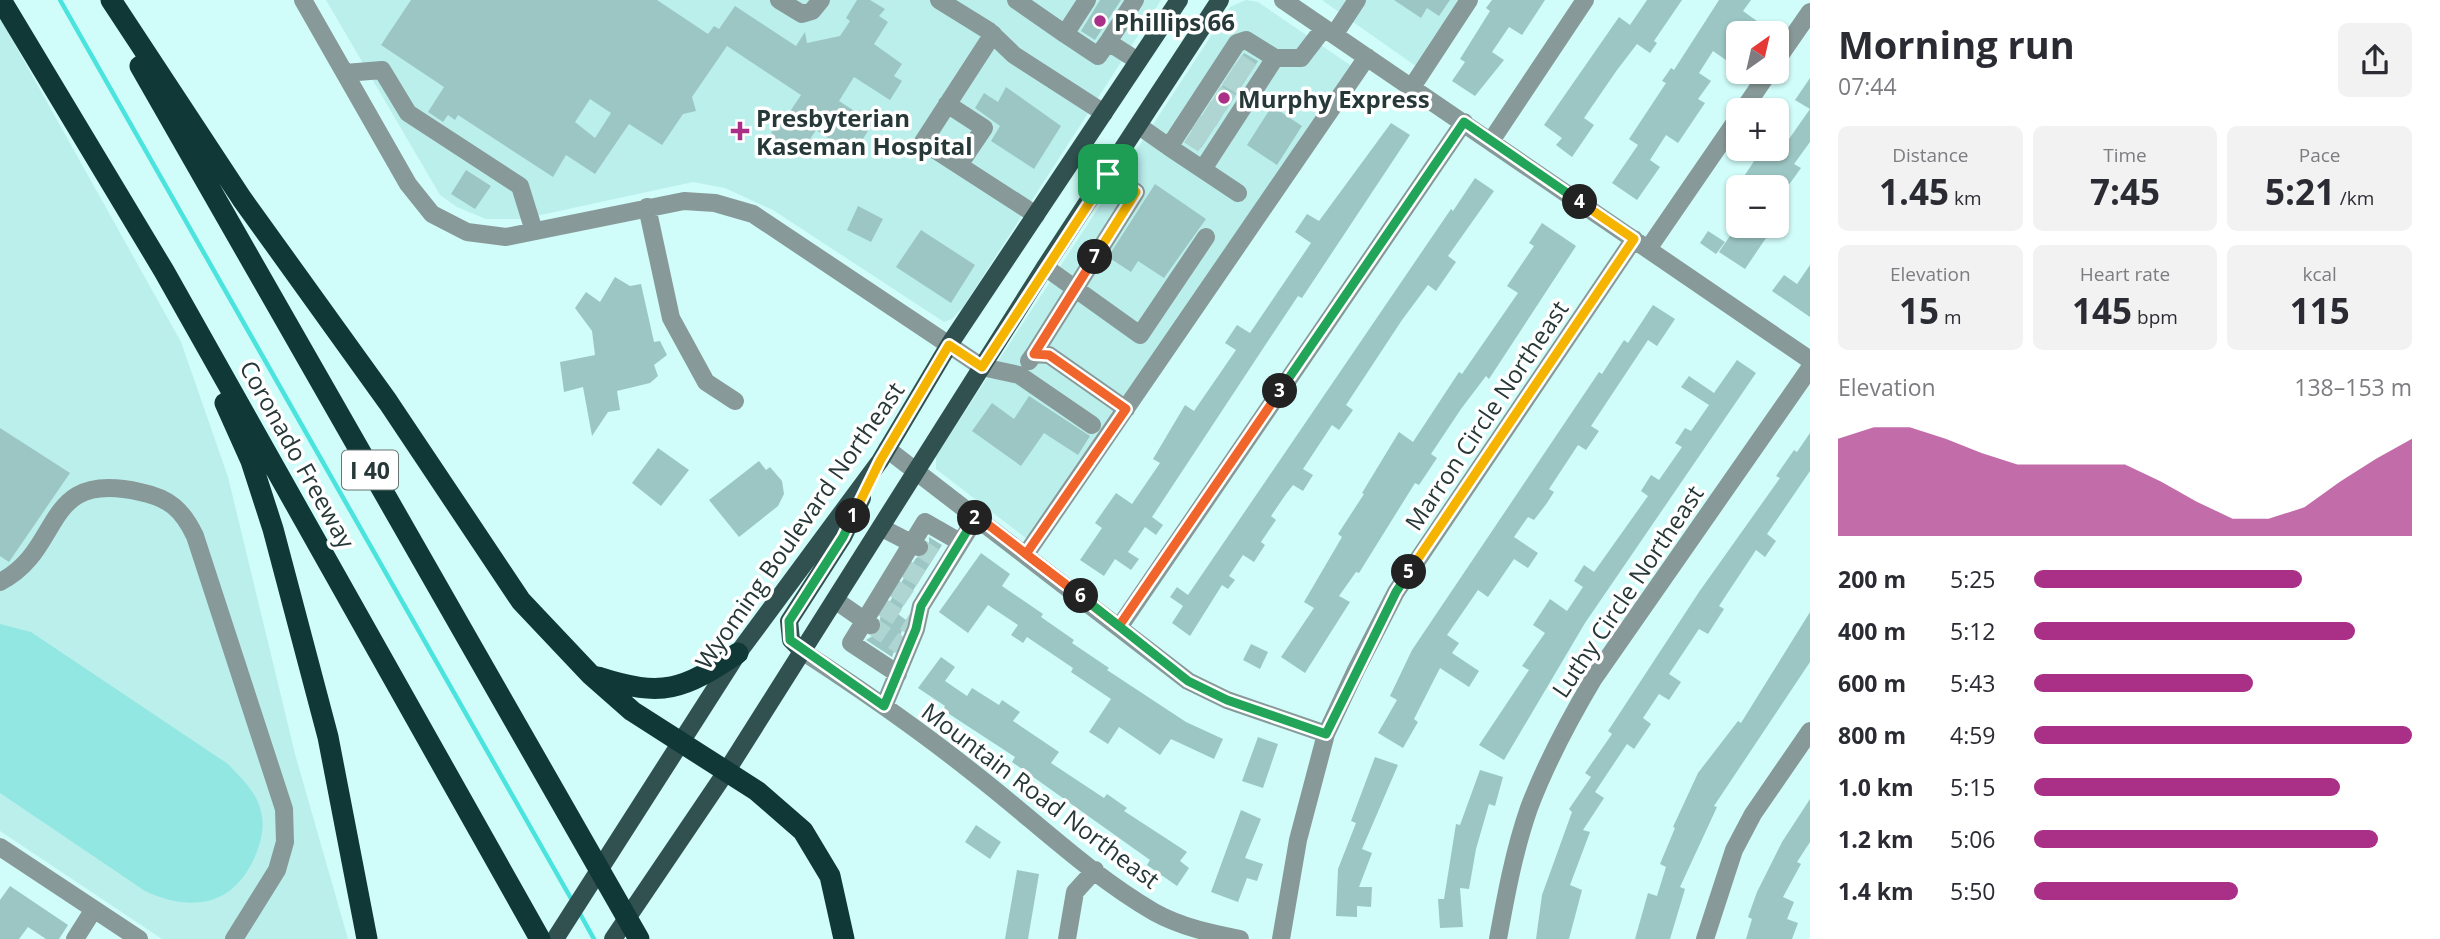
<!DOCTYPE html>
<meta charset="utf-8">
<style>
body{margin:0;font-family:"Open Sans",sans-serif;background:#f2f2f3;color:#2b2b33;height:100vh;display:flex;flex-direction:column;font-size:26px;white-space:nowrap}
*{box-sizing:border-box;margin:0}
p{font-size:23px;color:#7c7c81}
.icon{flex:none;width:38px;height:38px;fill:none;stroke:currentColor;stroke-width:2;stroke-linecap:round;stroke-linejoin:round}
.map{position:relative;flex:1;overflow:hidden}
.sheet{display:flex;flex-direction:column;background:#fff;width:630px}
.sheet>*{flex:none}
.needle{width:46px;rotate:34deg}
.buttons{position:absolute;left:1726px;top:21px;display:grid;gap:14px}
.buttons a{display:grid;place-items:center;width:63px;height:63px;border-radius:10px;background:#fff;box-shadow:0 2px 5px #0004;font-size:35px}
.pin{position:absolute;display:grid;place-items:center;width:60px;height:60px;color:#fff;margin:-30px;border-radius:14px;box-shadow:0 4px 10px #0006}
.km{position:absolute;width:35px;height:35px;margin:-18px;border-radius:50%;background:#222;color:#fff;font-size:19px;line-height:35px;text-align:center}
.round{display:grid;place-items:center;flex:none;width:74px;height:74px;border-radius:10px;background:#f2f2f3}
.overview{display:flex;align-items:center;justify-content:space-between;height:119px;padding:0 28px}
h1{font-size:38px;font-weight:700;line-height:52px}
.stats{display:grid;grid-template-columns:repeat(3,1fr);gap:10px;height:119px;padding:7px 28px}
.stats div{display:grid;align-content:center;border-radius:10px;background:#f2f2f3;text-align:center}
.stats b{font-size:35px;font-weight:700}
.stats small{font-size:19px;font-weight:400}
.stats p{font-size:19px}
.chart{height:196px;padding:14px 28px}
.chart p{display:flex;justify-content:space-between}
.chart svg{width:100%;height:126px;margin-top:7px;fill:#a93086;opacity:.7}
ul{padding:0 28px;list-style:none;font-size:23px}
li{display:grid;grid-template-columns:112px 84px 1fr;align-items:center;height:52px}
li i{height:18px;border-radius:9px;background:#a93086}
main{display:flex;flex:1;min-height:0}
.map>svg:first-child{display:block}
</style>
<main>
<div class="map">
<svg width="1810" height="939" viewBox="0 0 1810 939">
<rect width="100%" height="100%" fill="#d0fcf9"/>
<path fill="#bbefec" d="M326,0H1161L963,307L952,319L944,322L773,210L725,188L693,182L522,219H486L457,207L440,195Z
M1246,0L1258,2L1353,67L1027,539L936,469V456L1230,7Z
M1322,0H1476L1427,74Z
M0,18L181,342L228,477L295,754L348,939H162L0,831Z"/>
<path fill="#93e7e3" d="M0,624L31,632L228,764C241,778 257,792 261,812C265,826 261,842 256,854C235,906 192,913 145,891L0,793Z"/>
<g fill="none" stroke-linecap="round" stroke-linejoin="round">
<path stroke="#4ae3de" stroke-width="4.5" d="M60,0L573,902
M579,912L594,939"/>
</g>
<path fill="#9cc6c4" fill-rule="evenodd" d="M411,0H657L708,34L714,26L719,29L735,6L796,46L805,32L807,43L840,36L850,21L846,18L857,0H870L885,9L879,16L888,22L874,44L902,64L894,76L902,81L890,100L854,77L839,101L873,123L861,142L854,137L846,150L816,130L801,153L794,148L789,155L769,143L774,135L771,133L781,116L785,119L801,95L727,46L692,97L696,111L683,114L662,145L629,124L595,174L566,155L553,177L458,115L455,120L448,115L443,122L428,112L444,87L381,45ZM590,99L611,113L595,138L575,122Z
M1100,0H1121L1095,40L1081,31Z
M1394,0H1450L1439,16L1427,8L1421,18Z
M1492,0H1545L1522,35L1509,27L1492,52L1504,60L1475,96L1452,81L1465,62L1460,59L1490,11L1486,8Z
M1647,0H1682L1654,41L1657,43L1650,53L1637,44L1617,70L1584,118L1594,125L1572,157L1556,145L1562,138L1544,125L1619,17L1630,25Z
M1719,0H1751L1743,11L1761,24L1754,33H1738V58L1733,65L1713,51L1699,73L1711,81L1698,99L1705,103L1678,143L1666,135L1650,160L1660,167L1637,200L1612,183L1638,145L1629,139L1666,83L1662,81L1671,68L1674,70Z
M1244,53L1258,61L1201,148L1187,139Z
M1810,78V142L1794,164L1801,168L1788,186L1784,183L1781,187H1737L1762,149H1782L1810,109L1795,100Z
M1006,87L1061,126L1034,169L991,141L1000,126L975,108L984,93L998,102Z
M1272,106L1302,126L1277,165L1247,145Z
M1391,123L1410,135L1302,298L1298,296L1266,344L1152,517L1163,525L1156,535L1145,527L1128,552L1139,559L1131,570L1115,559L1104,576L1080,560L1102,528L1095,523L1116,493L1132,504L1160,463L1153,459L1185,405L1194,411L1236,350L1225,343L1237,325L1250,333L1311,243L1295,232L1307,214L1319,221Z
M466,170L491,186L475,209L451,194Z
M1475,178L1494,191L1448,256L1456,262L1436,291L1428,285L1402,320L1346,405L1353,410L1339,430L1332,425L1303,469L1313,475L1303,491L1293,485L1286,494L1271,516L1276,520L1261,542L1265,545L1254,562L1243,555L1229,576L1235,580L1228,589L1222,585L1190,636L1172,623L1183,606L1170,597L1177,587L1188,595L1451,209L1453,211Z
M1155,184L1206,219L1164,278L1138,261L1131,272L1108,257Z
M858,206L883,219L871,242L847,230Z
M1542,223L1576,246L1489,379L1486,376L1461,409L1431,454L1437,458L1419,485L1415,483L1359,573L1356,572L1339,596L1350,602L1305,673L1281,657L1314,608L1304,602L1342,537L1338,534L1364,494L1362,493L1399,432L1413,442L1459,372L1462,374L1518,293L1507,286L1534,246L1529,243Z
M1738,224L1747,226L1766,238L1745,269L1719,252Z
M921,230L975,265L951,303L896,267Z
M1708,231L1725,242L1716,254L1700,243Z
M1810,265V317L1772,291L1784,275L1797,284Z
M615,277L630,286L641,284L654,342L660,341L667,355L654,365L658,376L650,383L617,391L620,410L608,412L592,436L583,387L564,392L560,362L595,355L592,331L575,308L586,292L600,302Z
M1653,305L1675,319L1657,346L1648,340L1591,426L1599,431L1586,450L1578,445L1549,489L1554,492L1547,503L1534,520L1528,517L1514,537L1538,553L1528,568L1514,559L1488,597L1478,590L1447,635L1459,643L1452,653L1479,671L1469,687L1440,668L1414,719L1418,722L1403,748L1378,733L1397,700L1390,696L1412,650L1599,372L1602,374L1624,340L1628,343Z
M1737,360L1756,373L1585,623L1504,760L1479,745L1529,670L1522,666L1545,633L1533,625L1550,599L1567,611L1583,587L1574,581L1584,565L1594,572L1648,496L1641,491L1651,475L1659,480L1682,447L1675,443L1685,428L1691,431L1709,405L1681,387L1689,376L1714,393Z
M1029,396L1090,436L1078,455L1044,433L1021,466L972,431L992,403L1014,419Z
M0,428L70,473L9,562L0,556Z
M1810,433V471L1767,534L1776,541L1765,557L1756,550L1719,606L1724,609L1708,634L1699,629L1669,674L1681,682L1669,700L1659,694L1643,718L1651,724L1634,749L1627,744L1595,792L1604,798L1583,830L1590,832L1570,885L1582,890L1569,939H1536L1542,895L1572,812L1569,809L1591,777L1585,773L1612,734L1608,731L1699,592L1780,478L1776,476L1794,450L1797,452Z
M658,448L689,470L661,506L632,483Z
M759,461L766,470L770,467L782,481L784,494L778,506L739,537L709,500Z
M929,537L942,545L898,614L906,620L892,657L866,640L881,631L880,618L916,558L929,553Z
M981,553L1010,574L1002,586L1043,614L1041,617L1074,640L1072,643L1109,668L1107,670L1186,722L1223,739L1214,759L1171,739L1160,755L1119,727L1108,744L1089,732L1111,699L1071,672L1073,668L1027,637L1023,643L1011,635L1018,625L988,605L968,633L939,612Z
M1810,612V662L1714,806L1717,807L1680,887L1685,889L1670,939H1635L1648,893L1657,896L1666,867L1660,864L1675,828L1673,827L1698,773L1738,721L1741,723Z
M1251,644L1268,652L1260,669L1243,660Z
M941,657L955,667L945,681L967,696L972,688L999,705L1002,700L1020,712L1013,721L1059,752L1051,763L1104,798L1107,794L1127,808L1124,811L1187,852L1180,861L1189,868L1177,886L1147,865L1150,860L1012,762L1015,757L943,710L945,706L918,688Z
M1258,737L1278,744L1263,788L1242,781Z
M1375,757L1398,765L1362,849L1372,853L1359,887H1372L1371,907L1357,906V917L1336,916L1338,869L1356,823L1351,821Z
M1480,770L1503,777L1495,806L1489,804L1476,849L1469,889L1460,888L1463,927L1440,928L1438,899H1444L1456,824L1460,825Z
M1810,799V842L1797,862L1801,864L1783,897L1794,902L1787,919L1798,923L1792,939H1746L1752,919L1748,917L1757,892L1782,842Z
M1241,810L1261,819L1245,858L1263,864L1257,881L1247,878L1238,902L1211,892Z
M976,825L1001,842L990,859L965,842Z
M1017,870L1039,874L1028,939H1005Z
M10,886L68,925L59,939H46L28,927L19,939H0V900Z"/>
<g fill="none" stroke-linecap="round" stroke-linejoin="round">
<path stroke="#aed5d2" stroke-width="18" stroke-dasharray="18 9" stroke-linecap="butt" d="M1237,62L1251,72
M1227,77L1241,86
M1216,94L1231,103
M1206,109L1221,118
M1196,123L1211,133
M1189,135L1203,144
M919,547L934,557
M906,569L921,578
M894,588L909,598
M882,607L913,627
M871,625L901,646"/>
<path stroke="#879998" stroke-width="18" d="M303,0L408,184L432,214L467,232L506,237L684,201L715,203L753,214L982,367L1019,375L1092,425
M779,0L802,14L812,11L821,0
M939,0L989,31L1014,55L1104,113
M1016,0L1065,34
M1087,0L1065,34L1098,56L1108,42
M1135,0L1108,42L1138,61
M1283,0L1810,360
M993,34L923,142L1036,215
M1334,35L1357,0
M1776,61L1810,12
M345,73L382,70L408,113L520,186L534,231
M1412,87L1469,0
M947,104L984,128L959,165
M1743,110L1769,72
M1139,126L1169,147L1237,43L1246,40L1275,58H1301L1324,28
M1491,141L1585,0
M1169,147L1238,193
M1203,169L1275,58
M647,207L671,318L706,382L735,401
M1648,249L1738,118
M1045,267L1140,335L1206,237
M1034,354L1136,192L1108,174
M1029,361L1034,354L1049,355L1126,409
M887,449L1188,681L1227,700L1326,734
M882,528L919,547
M1026,554L1367,57
M0,582C65,549 40,469 140,492C169,498 182,509 195,536L284,809L285,842L277,870L234,939
M835,600L871,625
M1120,626L1464,122
M802,651C862,690 921,731 976,775C1034,820 1090,875 1154,912C1181,927 1210,933 1240,939
M898,674L851,643L925,522L960,542
M884,706L916,629L921,606L977,516
M0,847L139,939
M75,939L94,909
M1067,939L1075,892L1095,870
M1281,939L1298,840L1326,734L1356,670L1396,592L1634,239
M1498,939C1506,895 1514,851 1529,808C1546,763 1569,720 1594,678L1810,368
M1705,939L1734,850L1753,814L1810,731"/>
<path stroke="#315150" stroke-width="18" d="M802,651L791,640L789,621L843,537L862,498
M555,939L738,653L880,461L949,345L1179,0
M613,939L726,772L1045,267L1220,0"/>
<path stroke="#0f3837" stroke-width="21" d="M1,0L164,271L540,939
M111,0L242,199L388,402L521,601L590,674L632,711L757,791L803,831L830,876L844,939
M140,66L639,939
M225,403L251,461L273,529L328,737L367,939
M598,677C663,698 683,690 738,653"/>
</g>
<g fill="none" stroke-linecap="round" stroke-linejoin="round">
<defs>
<path id="split-1" d="M853,516L880,461L949,345L982,367L1108,174"/>
<path id="split-2" d="M853,516L843,537L789,621L790,640L884,706L916,629L921,606L975,518"/>
<path id="split-3" d="M975,518L977,516L1119,626L1280,391"/>
<path id="split-4" d="M1280,391L1464,122L1580,202"/>
<path id="split-5" d="M1409,572L1634,239L1580,202"/>
<path id="split-6" d="M1081,596L1188,681L1227,700L1326,734L1396,592L1409,572"/>
<path id="split-7" d="M1081,596L1026,554L1126,409L1049,355L1034,354L1095,257"/>
<path id="split-8" d="M1095,257L1136,192L1108,174"/>
</defs>
<use href="#split-1" stroke="#fff" stroke-width="14"/>
<use href="#split-2" stroke="#fff" stroke-width="14"/>
<use href="#split-3" stroke="#fff" stroke-width="14"/>
<use href="#split-4" stroke="#fff" stroke-width="14"/>
<use href="#split-5" stroke="#fff" stroke-width="14"/>
<use href="#split-6" stroke="#fff" stroke-width="14"/>
<use href="#split-7" stroke="#fff" stroke-width="14"/>
<use href="#split-8" stroke="#fff" stroke-width="14"/>
<use href="#split-1" stroke="#f5b400" stroke-width="9"/>
<use href="#split-2" stroke="#22a559" stroke-width="9"/>
<use href="#split-3" stroke="#f0652b" stroke-width="9"/>
<use href="#split-4" stroke="#22a559" stroke-width="9"/>
<use href="#split-5" stroke="#f5b400" stroke-width="9"/>
<use href="#split-6" stroke="#22a559" stroke-width="9"/>
<use href="#split-7" stroke="#f0652b" stroke-width="9"/>
<use href="#split-8" stroke="#f5b400" stroke-width="9"/>
</g>
<g fill="#a93086" stroke="#fff" stroke-width="2.5">
<circle cx="1100" cy="21" r="7"/>
<circle cx="1224" cy="98" r="7"/>
<path d="M736.5 120.5h7v7h7v7h-7v7h-7v-7h-7v-7h7z"/>
</g>
<g text-anchor="middle" dominant-baseline="central" stroke-width="7" stroke-linejoin="round" paint-order="stroke">
<rect fill="#fff" stroke="#677473" stroke-width="2" x="342" y="450.5" width="56" height="39" rx="5"/>
<g font-size="23" font-weight="bold" fill="#263837">
<text x="370" y="470">I 40</text>
</g>
<g font-size="24" font-weight="bold" fill="#263837" stroke="#fff" text-anchor="start">
<text x="1114" y="21">Phillips 66</text>
<text x="1238" y="98">Murphy Express</text>
<text x="756" y="117">Presbyterian<tspan x="756" dy="28">Kaseman Hospital</tspan></text>
</g>
<g font-size="24" fill="#263837" stroke="#fff">
<text transform="translate(1486 415) rotate(-56)">Marron Circle Northeast</text>
<text transform="translate(298 454) rotate(61)">Coronado Freeway</text>
<text transform="translate(799 525) rotate(-55)">Wyoming Boulevard Northeast</text>
<text transform="translate(1627 591) rotate(-56)">Luthy Circle Northeast</text>
<text transform="translate(1041 795) rotate(37)">Mountain Road Northeast</text>
</g>
</g>
</svg>
<div class="buttons">
<a><svg class="needle" viewBox="-14 -14 28 28"><path d="M0-13l5 13h-10z" fill="#e53935"/><path d="M0 13l5-13h-10z" fill="#7c7c81"/></svg></a>
<a>+</a>
<a>−</a>
</div>
<div class="pin" style="left:1108px;top:174px;background:#1e9e55"><svg class="icon" aria-label="arrive" viewBox="0 0 24 24"><path d="M6 21V4h12l-3 4 3 4H6"/></svg></div>
<b class="km" style="left:853px;top:516px">1</b>
<b class="km" style="left:975px;top:518px">2</b>
<b class="km" style="left:1280px;top:391px">3</b>
<b class="km" style="left:1580px;top:202px">4</b>
<b class="km" style="left:1409px;top:572px">5</b>
<b class="km" style="left:1081px;top:596px">6</b>
<b class="km" style="left:1095px;top:257px">7</b>
</div>
<section class="sheet">
<div class="overview"><div><h1>Morning run</h1><p>07:44</p></div><a class="round"><svg class="icon" aria-label="share" viewBox="0 0 24 24"><path d="M12 15V3M7 8l5-5 5 5M5 13v7h14v-7"/></svg></a></div>
<div class="stats">
<div><p>Distance</p><b>1.45<small> km</small></b></div>
<div><p>Time</p><b>7:45</b></div>
<div><p>Pace</p><b>5:21<small> /km</small></b></div>
</div>
<div class="stats">
<div><p>Elevation</p><b>15<small> m</small></b></div>
<div><p>Heart rate</p><b>145<small> bpm</small></b></div>
<div><p>kcal</p><b>115</b></div>
</div>
<div class="chart"><p><span>Elevation</span>138–153 m</p>
<svg viewBox="0 0 160 44" preserveAspectRatio="none"><path d="M0 44V10L10 6L20 6L30 10L40 15L50 19L60 19L70 19L80 19L90 25L100 32L110 38L120 38L130 34L140 25L150 17L160 10V44z"/></svg>
</div>
<ul>
<li><b>200 m</b>5:25<i style="width:71%"></i></li>
<li><b>400 m</b>5:12<i style="width:85%"></i></li>
<li><b>600 m</b>5:43<i style="width:58%"></i></li>
<li><b>800 m</b>4:59<i style="width:100%"></i></li>
<li><b>1.0 km</b>5:15<i style="width:81%"></i></li>
<li><b>1.2 km</b>5:06<i style="width:91%"></i></li>
<li><b>1.4 km</b>5:50<i style="width:54%"></i></li>
</ul>
</section>
</main>
